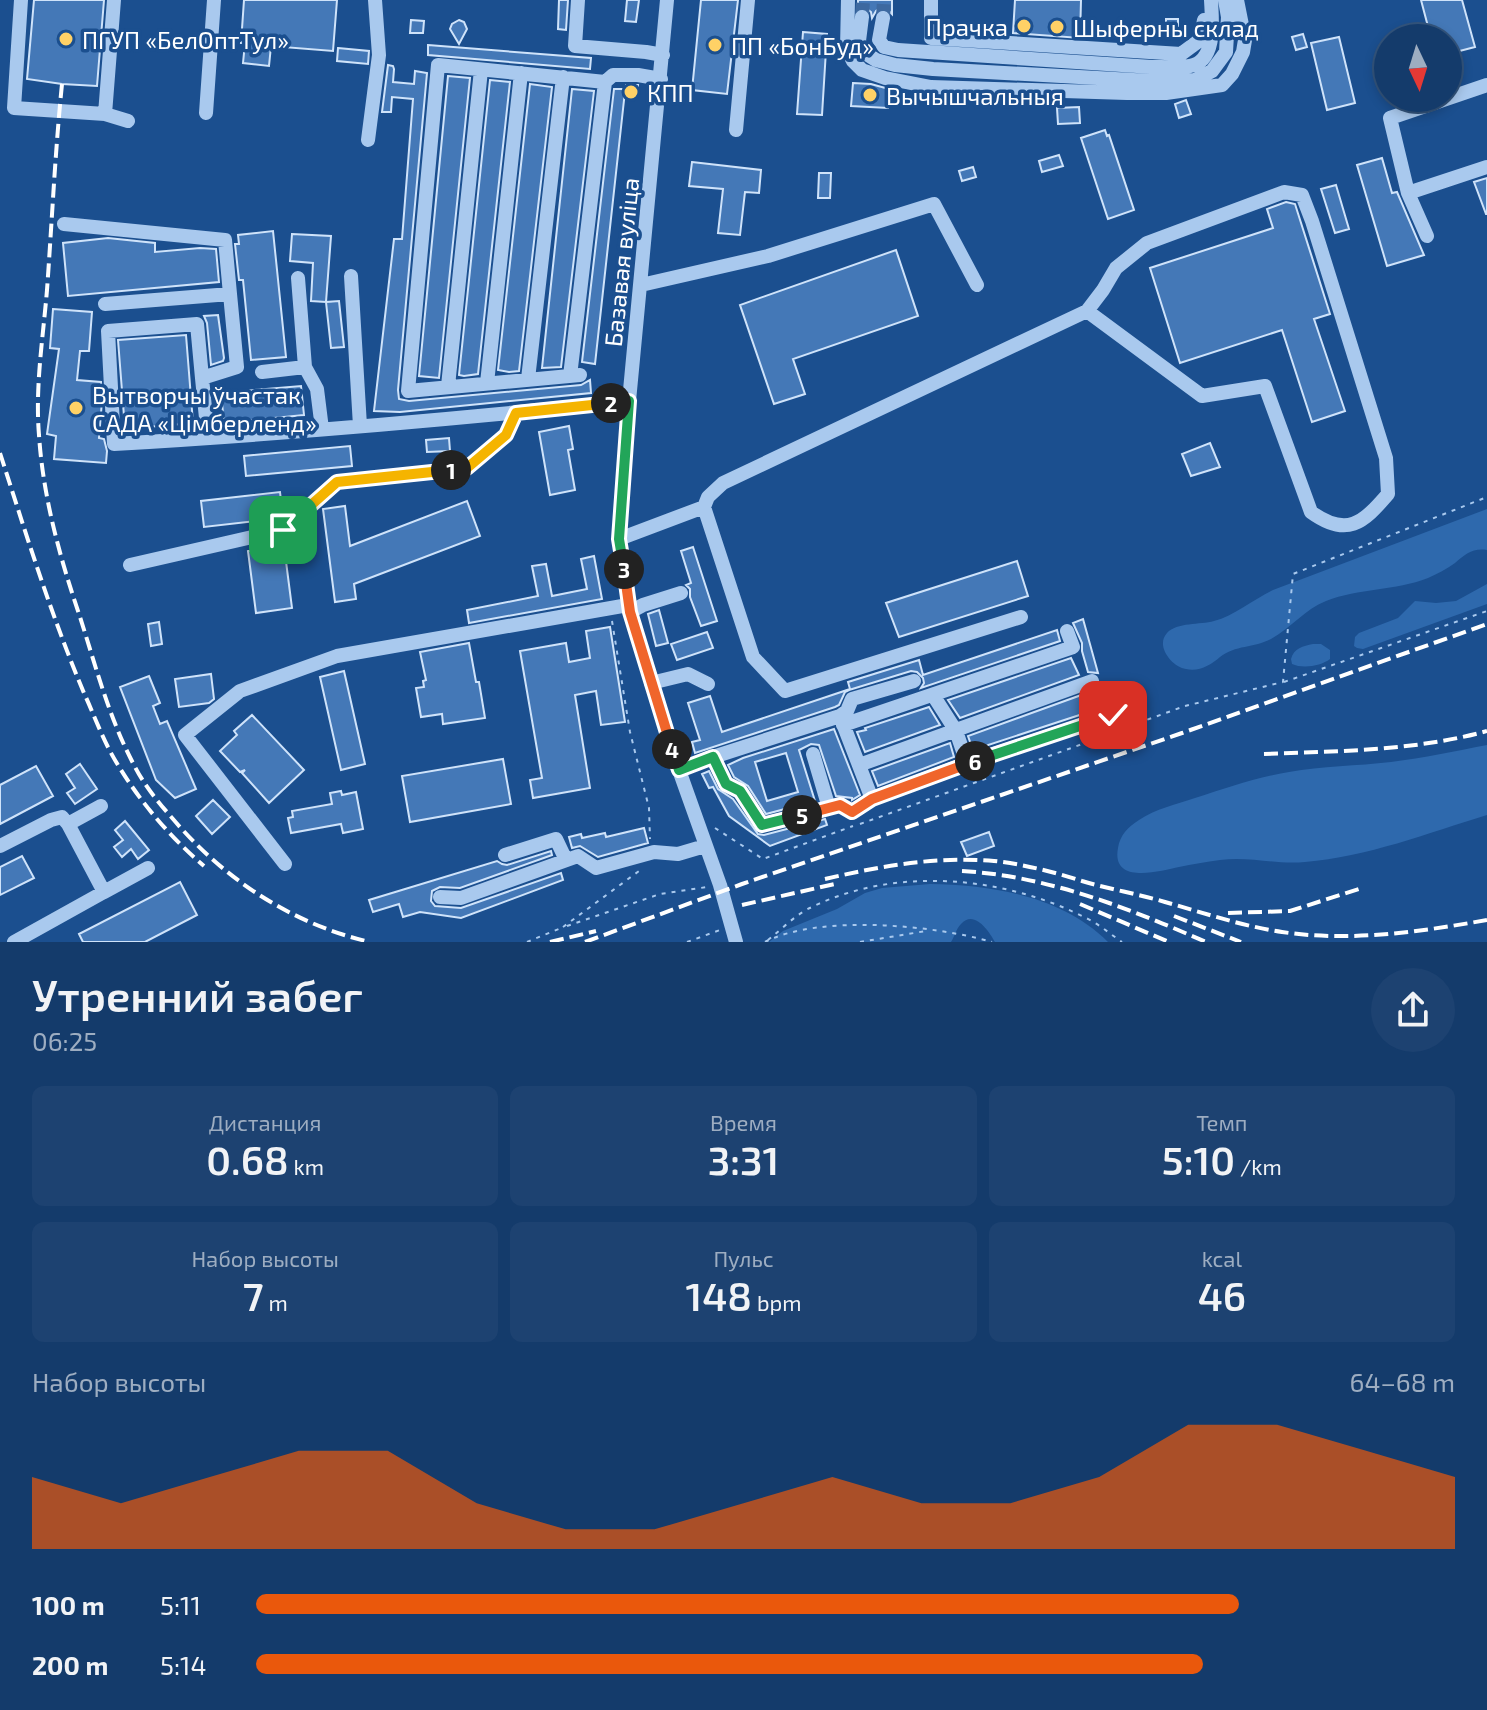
<!DOCTYPE html>
<html lang="ru">
<meta charset="utf-8">
<style>
body{margin:0;font-family:"Exo 2",sans-serif;background:#1d4271;color:#f1f3f6;height:100vh;display:flex;flex-direction:column;font-size:30px;white-space:nowrap}
*{box-sizing:border-box;margin:0}
p{font-size:26px;color:#9dadc1}
.icon{flex:none;width:44px;height:44px;fill:none;stroke:currentColor;stroke-width:2;stroke-linecap:round;stroke-linejoin:round}
.map{position:relative;height:942px;overflow:hidden}
.sheet{display:flex;flex-direction:column;background:#143b6b;flex:1}
.sheet>*{flex:none}
.needle{width:52px;rotate:176deg}
.fabs{position:absolute;left:1374px;top:24px;display:grid;gap:16px}
.fabs a{display:grid;place-items:center;width:88px;height:88px;border-radius:50%;background:#143b6b;box-shadow:0 4px 12px #0003,0 0 0 2px #33557e;font-size:40px}
.pin{position:absolute;display:grid;place-items:center;width:68px;height:68px;color:#fff;margin:-34px;border-radius:16px;box-shadow:0 4px 12px #0006}
.km{position:absolute;width:40px;height:40px;margin:-20px;border-radius:50%;background:#222;color:#fff;font-size:22px;line-height:40px;text-align:center}
.round{display:grid;place-items:center;flex:none;width:84px;height:84px;border-radius:42px;background:#1d4271}
.headline{display:flex;align-items:center;justify-content:space-between;height:136px;padding:0 32px}
h1{font-size:44px;font-weight:600;line-height:60px}
.metrics{display:grid;grid-template-columns:repeat(3,1fr);gap:12px;height:136px;padding:8px 32px}
.metrics div{display:grid;align-content:center;border-radius:12px;background:#1d4271;text-align:center}
.metrics b{font-size:40px;font-weight:600}
.metrics small{font-size:22px;font-weight:400}
.metrics p{font-size:22px}
.chart{height:224px;padding:16px 32px}
.chart p{display:flex;justify-content:space-between}
.chart svg{width:100%;height:144px;margin-top:8px;fill:#ea580c;opacity:.7}
ul{padding:0 32px;list-style:none;font-size:26px}
li{display:grid;grid-template-columns:128px 96px 1fr;align-items:center;height:60px}
li i{height:20px;border-radius:10px;background:#ea580c}
.map>svg:first-child{display:block}
</style>
<div class="map">
<svg width="1487" height="942" viewBox="0 0 1487 942">
<rect width="100%" height="100%" fill="#1b4f8f"/>
<path fill="#2e69ad" d="M1487,509V550C1472,548 1466,554 1455,563C1447,569 1437,574 1428,578C1395,591 1359,588 1326,601C1305,609 1291,628 1271,639C1254,648 1235,645 1220,657C1211,665 1199,672 1186,669C1172,667 1155,646 1167,633C1177,622 1200,625 1214,621C1234,616 1254,599 1273,590Z
M1487,584V604L1363,649L1357,648L1354,646L1355,637L1359,633L1398,618L1415,601L1436,603L1456,601Z
M1313,644H1321L1330,650V659C1321,666 1303,669 1292,664L1291,659C1294,648 1303,646 1313,644Z
M1487,745V815C1428,833 1367,857 1305,862C1277,865 1249,856 1220,860C1206,862 1192,864 1179,867C1160,871 1111,885 1118,848C1120,835 1128,827 1139,820C1155,809 1177,804 1195,798C1226,788 1257,777 1289,772C1322,766 1357,766 1391,762C1424,758 1455,751 1487,745Z
M930,884C992,885 1062,896 1108,942H995C989,931 974,909 961,924C956,929 955,936 951,942H769L783,931L837,909L865,893L882,888Z"/>
<path fill="#4478b7" stroke="#cfe3fa" stroke-width="2" fill-rule="evenodd" d="M34,0H104L97,86L62,84L27,79Z
M244,0H337L333,51L271,46L269,66L243,63L245,43H241Z
M559,0H568L566,30L558,29Z
M627,0H639L636,22L625,21Z
M701,0H738L727,94L692,90Z
M858,0H892V14L886,8H880L876,11L872,18L871,12L867,9L858,8Z
M1015,0H1081L1080,38L1013,33Z
M1421,0H1462L1475,47L1448,54V38H1431Z
M1166,19H1178V30H1166Z
M411,20L424,21L423,33H410Z
M459,20L464,22L467,29L459,44L450,29L452,24Z
M803,32L827,34L822,115L797,114Z
M1303,34L1307,47L1296,50L1292,37Z
M1339,37L1355,103L1327,110L1311,43Z
M428,45L591,58L590,69L428,55Z
M338,48L369,51L368,64L337,61Z
M388,65L393,66L394,69L393,82L414,84L415,71L427,73L398,390L399,399L409,401L581,385L590,380L591,393L400,412L374,411L394,239H402L413,99L392,97L391,112H382Z
M448,76L470,78L439,378L419,376Z
M490,80L510,82L478,374L464,376L459,375Z
M853,83L871,84L889,89L888,108L851,106Z
M530,84L552,87L519,371L509,372L498,370Z
M626,85H638L637,97L625,96V91L595,364L582,362L614,89H625Z
M572,89L594,91L561,367L542,368Z
M1186,100L1191,114L1179,118L1175,104Z
M1079,107L1080,123L1058,124L1057,108Z
M1105,130L1107,136L1109,135L1134,210L1108,219L1081,138Z
M1059,155L1063,166L1042,172L1039,161Z
M1382,158L1392,193L1397,192L1424,255L1387,266L1357,165Z
M692,162L761,170L759,193L745,192L740,235L718,233L723,189L689,186Z
M973,167L976,177L962,181L959,171Z
M819,173H831L830,198H818Z
M1487,178V214H1486L1474,182Z
M1336,185L1349,229L1335,233L1321,189Z
M1286,202L1295,204L1330,314L1314,319L1345,411L1312,422L1282,330L1180,363L1150,268L1273,228L1267,209Z
M273,231L286,357L251,360L243,280H239L235,244H239L238,235Z
M292,234L331,236L326,302L311,301L313,263L290,261Z
M108,238L155,243V252L200,248L216,249L219,282L68,296L63,243Z
M896,250L918,316L793,359L805,394L774,404L740,305Z
M339,301L344,347L331,348L326,302Z
M53,309L92,312L89,351H80L77,380L101,382L102,401L99,438L104,439L107,451L106,463L54,459L56,436L47,434L59,349L50,348Z
M218,315L224,358L223,361L211,365L207,323L204,316Z
M186,335L193,423L125,429L118,340Z
M301,386L304,415L224,423L221,393Z
M569,426L573,449L568,450L575,490L550,495L539,432Z
M449,438L450,451L427,452L426,440Z
M1210,443L1220,467L1191,476L1182,454Z
M350,446L352,466L246,476L244,456Z
M280,492L283,517L281,518L204,527L201,501Z
M467,501L480,536L354,584L356,599L335,602L323,509L345,506L350,546Z
M284,546L292,608L256,613L248,551Z
M693,547L717,621L701,626L690,597V589L686,585L691,583L681,551Z
M594,556L602,599L469,623L467,610L538,596L532,566L546,564L552,596L587,589L581,559Z
M1017,561L1028,596L899,637L886,603Z
M659,610L668,643L656,646L648,614Z
M1083,619L1098,673L1088,672L1082,651V643L1073,623Z
M159,622L162,644L151,646L148,624Z
M610,627L625,722L601,725L596,691L575,695L590,788L533,798L530,780L542,778L520,651L566,643L569,662L590,658L586,631Z
M1057,630L1060,641L921,688L924,683L923,678L917,672L911,671L849,690L845,692L839,705L835,707L695,753L692,742L700,740L688,703L710,696L722,732L850,689L848,682L919,660L923,675Z
M707,632L713,648L677,660L671,644Z
M469,643L476,682H479L485,718L443,724L442,714L421,717L416,688L424,687L423,681L426,680L420,652Z
M1071,658L1079,675L960,718L948,700Z
M344,671L365,764L341,770L320,677Z
M211,674L214,699L209,703L179,707L175,679Z
M149,676L160,703L153,706L160,724L167,721L196,789L175,798L156,780L120,687Z
M1102,684L1107,706L973,750L968,736L1095,690Z
M929,707L940,725L865,752L857,732L866,730L865,728Z
M252,715L304,770L269,803L242,773L245,770L240,772L220,751L237,735L234,731Z
M834,729L860,795L852,800V798L836,796L819,745L811,744L799,750L815,801L766,814L748,786L734,777L728,765L743,758ZM786,753L798,792L767,801L755,762Z
M950,743L954,757L878,786L872,771Z
M503,759L511,804L410,822L402,776Z
M80,764L97,789L75,804L67,793L75,788L66,774Z
M36,766L53,796L0,824V785Z
M709,771L718,789L733,799L758,834L764,835L825,819L827,825L770,846L729,816L713,787L709,788L702,774Z
M341,791L342,795L356,792L363,829L343,833L341,824L291,833L288,818L293,817L292,811L332,804L330,793Z
M213,800L230,817L212,834L196,816Z
M125,821L149,850L138,859L131,849L122,857L114,847L123,840L115,830Z
M644,828L648,843L598,857L580,846L572,848L569,837L581,834L582,838L605,833L606,837Z
M989,832L994,846L967,856L961,842Z
M551,851L552,855L460,888L440,887L432,891L431,901L435,906L461,908L561,873L563,880L461,918L420,912L403,917L399,904L373,912L369,900L497,861L502,864L507,865Z
M22,856L34,878L0,895V867Z
M180,882L197,915L145,942H83L79,934Z"/>
<g fill="none" stroke-linecap="round" stroke-linejoin="round">
<path stroke="#3d69a0" stroke-width="14" stroke-dasharray="14 7" stroke-linecap="butt" d="M862,17L863,0
M883,18L884,0"/>
<path stroke="#a9c9ee" stroke-width="2" stroke-dasharray="4 6" stroke-linecap="butt" d="M612,621L630,732L649,808L650,839
M1284,682L1487,611
M1138,723L1185,706L1283,682L1293,574L1487,497
M860,824L1113,733
M715,828L763,859L853,826
M567,926L660,894L707,887
M563,927L639,871
M768,940C782,929 796,914 812,907C896,866 1004,876 1086,918C1099,924 1110,934 1122,942
M527,942L561,928
M687,942L720,930
M765,942C819,914 934,925 992,942
M860,942L926,931"/>
<path stroke="#a9c9ee" stroke-width="14" d="M21,0L14,108L105,114L128,121
M578,0L575,46L646,52L663,55
M667,0L629,401L619,539L630,612L679,770L720,885L736,942
M848,0L847,49L853,61L862,70L885,78L931,87L1127,93H1166L1222,85L1232,74L1243,52L1245,40L1237,0
M931,0V38L1181,54L1200,40L1204,20
M862,17L859,41L862,51L876,60L895,65L933,69L1151,81L1195,80L1212,71L1226,52L1228,17L1225,0
M883,18L879,40L884,47L898,50L1152,67C1164,67 1178,68 1190,66C1217,61 1212,21 1211,0
M206,113L214,0
M105,114L114,0
M736,130L748,0
M368,140L379,55L375,0
M1408,193L1487,167
M64,224L225,240L230,294
M1427,236L1408,193L1390,118L1487,85
M351,276L360,426
M298,278L305,367L317,389L322,429
M641,285L768,256L934,204L977,285
M105,304L230,294L237,367L202,378L208,438
M262,372L305,367
M580,375L408,391L438,65L605,82L613,75H638L661,79
M570,376L605,82
M202,378L197,324L108,331L114,444C286,434 457,419 629,401
M528,379L563,77
M487,383L521,73
M448,386L481,70
M704,507L753,657L785,691L1021,617
M619,539L704,507L708,497L723,483L1087,311L1103,290L1116,268L1147,243L1284,192L1302,195L1312,221L1386,458L1388,494C1363,523 1347,538 1311,512L1265,386L1202,396L1087,311
M130,565L283,530L337,482L467,468L506,435L516,413
M630,612L643,605L681,593
M651,683L688,674L708,684
M933,695L956,731L967,763
M840,716L847,711L852,699L914,681
M843,725L1073,647L1067,631
M813,754L829,808
M713,757L726,784L740,791L762,825L840,805L852,812L872,799
M859,765L1092,681
M679,770L713,757L840,716L872,799L967,763L1113,715L1126,728
M68,824L101,806
M0,846L51,820L62,817L68,824L104,892L14,942
M505,855L556,839L566,860
M285,864L185,735L240,691L337,656L628,605
M104,892L148,868
M440,897L461,898L578,856L596,868L654,852L678,854L705,846"/>
<path stroke="#fff" stroke-width="4" stroke-dasharray="14 6" stroke-linecap="butt" d="M62,84C55,153 52,221 47,290C43,338 35,387 39,435C43,497 60,558 80,617C96,667 109,718 134,765C144,785 158,802 173,819C224,879 292,924 370,942
M0,453C26,534 51,615 84,693C95,717 104,743 118,765C141,803 170,837 204,866
M1264,754C1339,751 1414,751 1487,731
M962,871C1048,876 1128,908 1206,942
M825,879C881,866 936,856 994,861C1023,864 1054,872 1082,881C1109,889 1138,894 1165,902C1204,913 1242,926 1282,932C1351,942 1419,932 1487,920
M1080,904L1169,942
M742,905L839,883
M1228,913L1290,911L1362,888
M1174,916L1241,942
M550,942L596,931
M585,942L742,884L1182,733L1487,624"/>
</g>
<g fill="none" stroke-linecap="round" stroke-linejoin="round">
<defs>
<path id="split-1" d="M283,530L337,482L451,470"/>
<path id="split-2" d="M451,470L467,468L506,435L516,413L611,403"/>
<path id="split-3" d="M611,403L629,401L619,539L624,569"/>
<path id="split-4" d="M624,569L630,612L672,749"/>
<path id="split-5" d="M672,749L679,770L713,757L726,784L740,791L762,825L802,815"/>
<path id="split-6" d="M802,815L840,805L852,812L872,799L975,761"/>
<path id="split-7" d="M975,761L1113,715"/>
</defs>
<use href="#split-1" stroke="#fff" stroke-width="16"/>
<use href="#split-2" stroke="#fff" stroke-width="16"/>
<use href="#split-3" stroke="#fff" stroke-width="16"/>
<use href="#split-4" stroke="#fff" stroke-width="16"/>
<use href="#split-5" stroke="#fff" stroke-width="16"/>
<use href="#split-6" stroke="#fff" stroke-width="16"/>
<use href="#split-7" stroke="#fff" stroke-width="16"/>
<use href="#split-1" stroke="#f5b400" stroke-width="10"/>
<use href="#split-2" stroke="#f5b400" stroke-width="10"/>
<use href="#split-3" stroke="#22a559" stroke-width="10"/>
<use href="#split-4" stroke="#f0652b" stroke-width="10"/>
<use href="#split-5" stroke="#22a559" stroke-width="10"/>
<use href="#split-6" stroke="#f0652b" stroke-width="10"/>
<use href="#split-7" stroke="#22a559" stroke-width="10"/>
</g>
<g fill="#ffd166" stroke="#1b4f8f" stroke-width="3">
<circle cx="1024" cy="26" r="8"/>
<circle cx="1057" cy="27" r="8"/>
<circle cx="66" cy="39" r="8"/>
<circle cx="715" cy="45" r="8"/>
<circle cx="631" cy="92" r="8"/>
<circle cx="870" cy="95" r="8"/>
<circle cx="76" cy="408" r="8"/>
</g>
<g text-anchor="middle" dominant-baseline="central" stroke-width="7" stroke-linejoin="round" paint-order="stroke">
<g font-size="24" fill="#fff" stroke="#1b4f8f" text-anchor="start">
<text x="1008" y="26" text-anchor="end">Прачка</text>
<text x="1073" y="27">Шыферны склад</text>
<text x="82" y="39">ПГУП «БелОптТул»</text>
<text x="731" y="45">ПП «БонБуд»</text>
<text x="647" y="92">КПП</text>
<text x="886" y="95">Вычышчальныя</text>
<text x="92" y="394">Вытворчы ўчастак<tspan x="92" dy="28">САДА «Цімберленд»</tspan></text>
</g>
<g font-size="24" fill="#fff" stroke="#1b4f8f">
<text transform="translate(621 262) rotate(-84)">Базавая вуліца</text>
</g>
</g>
</svg>
<div class="fabs">
<a><svg class="needle" viewBox="-14 -14 28 28"><path d="M0-13l5 13h-10z" fill="#e53935"/><path d="M0 13l5-13h-10z" fill="#9dadc1"/></svg></a>
</div>
<div class="pin" style="left:283px;top:530px;background:#1e9e55"><svg class="icon" aria-label="arrive" viewBox="0 0 24 24"><path d="M6 21V4h12l-3 4 3 4H6"/></svg></div>
<div class="pin" style="left:1113px;top:715px;background:#d93025"><svg class="icon" aria-label="check" viewBox="0 0 24 24"><path d="M5 12l5 5 9-10"/></svg></div>
<b class="km" style="left:451px;top:470px">1</b>
<b class="km" style="left:611px;top:403px">2</b>
<b class="km" style="left:624px;top:569px">3</b>
<b class="km" style="left:672px;top:749px">4</b>
<b class="km" style="left:802px;top:815px">5</b>
<b class="km" style="left:975px;top:761px">6</b>
</div>
<section class="sheet">
<div class="headline"><div><h1>Утренний забег</h1><p>06:25</p></div><a class="round"><svg class="icon" aria-label="share" viewBox="0 0 24 24"><path d="M12 15V3M7 8l5-5 5 5M5 13v7h14v-7"/></svg></a></div>
<div class="metrics">
<div><p>Дистанция</p><b>0.68<small> km</small></b></div>
<div><p>Время</p><b>3:31</b></div>
<div><p>Темп</p><b>5:10<small> /km</small></b></div>
</div>
<div class="metrics">
<div><p>Набор высоты</p><b>7<small> m</small></b></div>
<div><p>Пульс</p><b>148<small> bpm</small></b></div>
<div><p>kcal</p><b>46</b></div>
</div>
<div class="chart"><p><span>Набор высоты</span>64–68 m</p>
<svg viewBox="0 0 160 44" preserveAspectRatio="none"><path d="M0 44V22L10 30L20 22L30 14L40 14L50 30L60 38L70 38L80 30L90 22L100 30L110 30L120 22L130 6L140 6L150 14L160 22V44z"/></svg>
</div>
<ul>
<li><b>100 m</b>5:11<i style="width:82%"></i></li>
<li><b>200 m</b>5:14<i style="width:79%"></i></li>
</ul>
</section>
